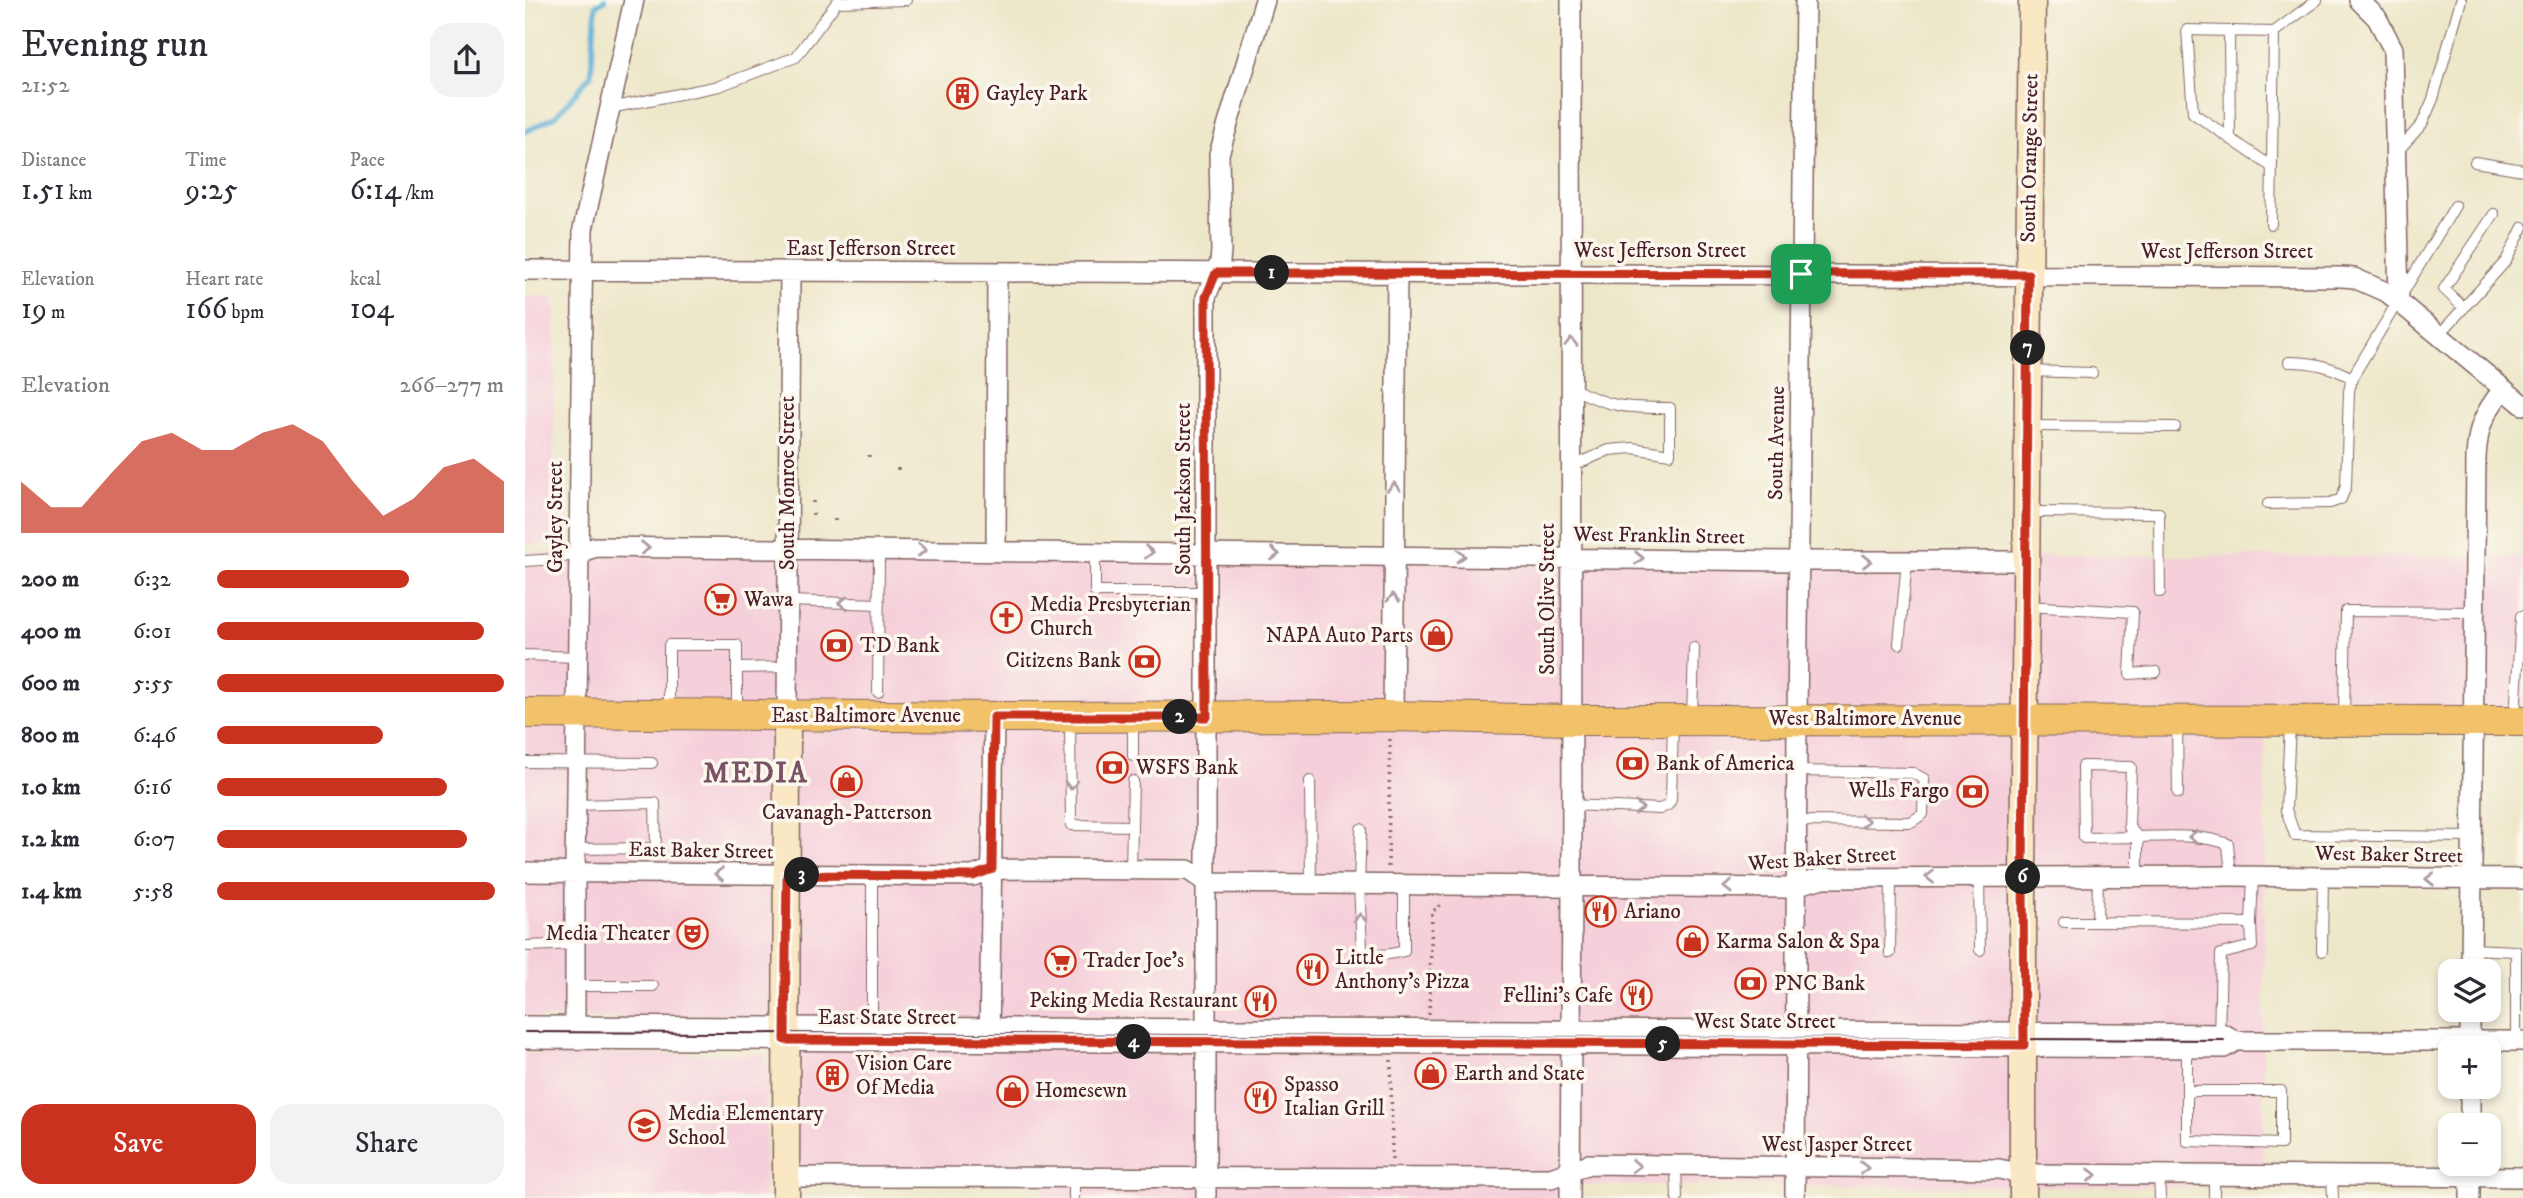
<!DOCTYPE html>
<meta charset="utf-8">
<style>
body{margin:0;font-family:"IM FELL DW Pica",serif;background:#f2f2f3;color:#2b2b33;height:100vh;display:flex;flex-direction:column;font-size:26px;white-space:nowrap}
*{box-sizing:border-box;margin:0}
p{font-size:23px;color:#7c7c81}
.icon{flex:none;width:38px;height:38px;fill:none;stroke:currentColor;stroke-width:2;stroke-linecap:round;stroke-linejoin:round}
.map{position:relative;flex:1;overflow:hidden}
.sheet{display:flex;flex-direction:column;background:#fff;width:525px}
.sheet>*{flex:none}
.fabs{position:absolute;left:1913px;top:959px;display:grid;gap:14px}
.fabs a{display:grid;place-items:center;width:63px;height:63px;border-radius:14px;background:#fff;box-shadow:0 4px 10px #0003;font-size:35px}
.pin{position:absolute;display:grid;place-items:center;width:60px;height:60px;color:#fff;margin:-30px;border-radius:14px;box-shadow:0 4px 10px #0006}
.km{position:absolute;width:35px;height:35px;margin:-18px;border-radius:50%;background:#222;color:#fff;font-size:19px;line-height:35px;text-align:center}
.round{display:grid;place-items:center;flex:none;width:74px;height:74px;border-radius:21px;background:#f2f2f3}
.head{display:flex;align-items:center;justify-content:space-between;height:119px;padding:0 21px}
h1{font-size:38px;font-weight:600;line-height:52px}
.figures{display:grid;grid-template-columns:repeat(3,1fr);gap:10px;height:119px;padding:7px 21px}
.figures div{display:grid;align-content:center}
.figures b{font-size:30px;font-weight:600}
.figures small{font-size:19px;font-weight:400}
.figures p{font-size:19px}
.chart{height:196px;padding:14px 21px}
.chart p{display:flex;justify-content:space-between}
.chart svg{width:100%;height:126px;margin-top:7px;fill:#c8321e;opacity:.7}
.cta{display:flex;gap:14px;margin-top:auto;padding:14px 21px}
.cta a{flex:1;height:80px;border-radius:21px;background:#c8321e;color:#fff;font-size:28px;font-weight:600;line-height:80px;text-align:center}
.cta a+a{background:#f2f2f3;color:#2b2b33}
ul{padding:0 21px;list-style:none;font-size:23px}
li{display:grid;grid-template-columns:112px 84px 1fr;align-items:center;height:52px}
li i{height:18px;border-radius:9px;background:#c8321e}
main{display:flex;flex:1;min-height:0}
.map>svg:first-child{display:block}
</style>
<main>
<section class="sheet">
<div class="head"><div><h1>Evening run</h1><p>21:52</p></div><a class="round"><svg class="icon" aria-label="share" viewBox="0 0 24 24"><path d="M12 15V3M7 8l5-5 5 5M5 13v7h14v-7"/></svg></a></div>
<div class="figures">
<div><p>Distance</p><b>1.51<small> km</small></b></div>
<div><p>Time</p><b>9:25</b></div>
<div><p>Pace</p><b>6:14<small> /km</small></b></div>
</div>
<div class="figures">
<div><p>Elevation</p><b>19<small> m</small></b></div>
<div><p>Heart rate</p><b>166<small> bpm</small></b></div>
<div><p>kcal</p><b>104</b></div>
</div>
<div class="chart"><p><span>Elevation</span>266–277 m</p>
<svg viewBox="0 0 160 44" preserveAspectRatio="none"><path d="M0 44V26L10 35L20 35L30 23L40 12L50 9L60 15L70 15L80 9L90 6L100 12L110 26L120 38L130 32L140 21L150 18L160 26V44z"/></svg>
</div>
<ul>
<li><b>200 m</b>6:32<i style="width:67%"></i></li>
<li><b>400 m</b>6:01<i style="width:93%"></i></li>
<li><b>600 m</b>5:55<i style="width:100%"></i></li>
<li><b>800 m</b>6:46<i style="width:58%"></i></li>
<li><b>1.0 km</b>6:16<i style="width:80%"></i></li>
<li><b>1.2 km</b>6:07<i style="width:87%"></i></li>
<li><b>1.4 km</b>5:58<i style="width:97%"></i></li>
</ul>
<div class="cta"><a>Save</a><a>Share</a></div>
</section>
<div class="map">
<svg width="1998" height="1198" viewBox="0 0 1998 1198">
<rect width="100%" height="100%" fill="#fbf7ec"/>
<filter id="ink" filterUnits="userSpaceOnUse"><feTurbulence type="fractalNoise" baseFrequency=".0143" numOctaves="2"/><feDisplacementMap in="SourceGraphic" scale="14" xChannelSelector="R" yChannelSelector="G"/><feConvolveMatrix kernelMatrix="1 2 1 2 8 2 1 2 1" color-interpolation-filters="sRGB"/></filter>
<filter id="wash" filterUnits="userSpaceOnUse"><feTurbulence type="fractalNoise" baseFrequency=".00686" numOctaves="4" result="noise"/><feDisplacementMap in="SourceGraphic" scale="28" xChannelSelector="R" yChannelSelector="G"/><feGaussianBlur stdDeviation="1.57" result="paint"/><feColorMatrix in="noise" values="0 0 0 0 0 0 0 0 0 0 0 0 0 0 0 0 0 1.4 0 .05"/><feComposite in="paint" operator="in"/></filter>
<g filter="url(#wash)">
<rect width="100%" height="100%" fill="#ede7c9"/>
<path fill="#f5cfda" d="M30,296L28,544H0V297Z
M0,552L1998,557V718H1740L1738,1187L1038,1185V1198H518V1183L271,1181L272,1019L0,1018Z
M0,1053L242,1054L239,1198H0Z"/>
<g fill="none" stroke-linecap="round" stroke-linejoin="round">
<path stroke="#5bafd7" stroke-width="5" d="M0,132L31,116L66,75L71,5L80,0"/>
</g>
</g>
<g filter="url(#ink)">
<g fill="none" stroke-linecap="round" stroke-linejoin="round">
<defs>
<path id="lane" d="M1704,31L1705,139
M85,108L194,86L271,57L312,2L381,0
M1872,152L1897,124L1908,99L1936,0
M1950,162L1998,170
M1747,167L1668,113L1662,30L1749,32
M1746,224L1749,32L1792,0
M1939,308L1919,289L1969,214
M1914,335L1981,261L1998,227
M1764,362C1788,362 1805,366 1827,378
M1503,371L1567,373
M1504,426L1650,427
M1046,467L1084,450L1108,448L1145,454V408C1100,408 1087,408 1047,388
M1743,504L1805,503L1816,499L1821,486L1824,391L1827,378L1930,206
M1502,512L1634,513L1635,592
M570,552V592H682
M0,561L32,559L53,553
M263,601L354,604
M1501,606L1608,612L1605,674L1631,672
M1374,644L1382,561
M0,655L52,657
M212,668L263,667
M353,692L354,550
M144,709V645H212V711
M1819,717L1821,611L1948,612
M1990,717L1996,616H1998
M1167,718L1169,648
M545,719L546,825L607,826
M608,721V756
M1652,724L1653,793
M1765,724L1761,810L1770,835L1946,837
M0,762L127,763
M1558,766L1606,767L1604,827L1613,837L1559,838Z
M1272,771L1388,773L1399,779L1398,814L1386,822L1272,821
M785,781L786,884
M1046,805L1135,809L1143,805L1146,800L1148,722
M836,829L834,884L837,950C851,957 863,955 879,951V884
M50,849L131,848L130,803L51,805
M606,870L608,781
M347,876V1027
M1454,876L1455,950
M1573,876L1572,922L1726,923L1727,946L1696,954L1694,1037
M1613,876V837C1643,836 1675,834 1703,844L1706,876
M1539,922H1572
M1726,923L1728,876
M3,946L50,944
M1946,949L1991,951V1041
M1797,951L1798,877
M1365,953L1366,877
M50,986H128
M1662,1045V1141L1756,1144V1091H1662
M1151,1167L1152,1198
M1634,1175L1635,1198
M1689,1176V1198
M1807,1177L1808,1198
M549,1198V1177"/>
<path id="street" d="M1834,0L1852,18L1868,49L1874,301
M0,270L1817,277L1829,278L1863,293L1998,405
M471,551L472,272
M53,553L71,547L1273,561H1501
M262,716L265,271
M868,716L872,273
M0,872L448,876L467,869L657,870H663L682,883L1262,888L1298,878L1706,876L1998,879
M1946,971L1951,457C1953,425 1959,414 1978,389
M0,1026L1479,1032L1699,1034L1711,1041H1998
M0,1039L1699,1048L1711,1041
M50,1039V872L58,229L109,0
M464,1040L469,717
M1945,1048V1010
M1945,1125V1087
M261,1177L1026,1178L1064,1164L1474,1169L1498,1174L1998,1177
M681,1198V297L695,262L696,251L694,154L740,0
M1045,1198L1047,886L1046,0
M1270,1198L1272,719L1280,0
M1945,1198V1164"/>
<path id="secondary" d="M261,1198L262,716
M1498,1198V876L1507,0"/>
<path id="primary" d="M0,713L484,717L868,716L1045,720L1998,721"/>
</defs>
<use href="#lane" stroke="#836562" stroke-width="12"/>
<use href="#street" stroke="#836562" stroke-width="22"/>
<use href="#secondary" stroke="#836562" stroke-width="29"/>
<use href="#primary" stroke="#836562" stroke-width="32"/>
<path stroke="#836562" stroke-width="3.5" stroke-dasharray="2 5" stroke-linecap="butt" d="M344,455V458
M373,468V473
M288,503V497
M288,515V509
M310,521V518
M863,867L865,738
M904,1014L907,911L914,908V901
M866,1060L867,1161"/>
<use href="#lane" stroke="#fff" stroke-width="10"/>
<use href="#street" stroke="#fff" stroke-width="19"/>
<use href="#secondary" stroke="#fae7c3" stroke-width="26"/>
<use href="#primary" stroke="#f2c26a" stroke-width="30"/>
<path stroke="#4a1f2b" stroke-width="2" d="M0,1032L1699,1040"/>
</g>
<defs><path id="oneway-chevron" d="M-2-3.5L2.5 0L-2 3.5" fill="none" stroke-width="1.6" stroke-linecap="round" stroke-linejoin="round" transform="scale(1.75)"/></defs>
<g stroke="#ae9aa0">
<use href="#oneway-chevron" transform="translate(1046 342) rotate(-90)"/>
<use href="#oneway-chevron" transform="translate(869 487) rotate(-89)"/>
<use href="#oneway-chevron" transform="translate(120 548) rotate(1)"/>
<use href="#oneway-chevron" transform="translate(397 550) rotate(1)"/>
<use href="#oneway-chevron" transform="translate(624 552) rotate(1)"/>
<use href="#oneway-chevron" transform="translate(750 554) rotate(1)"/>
<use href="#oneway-chevron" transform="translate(936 556) rotate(1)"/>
<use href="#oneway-chevron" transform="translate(1114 558) rotate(1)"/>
<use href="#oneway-chevron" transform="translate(1342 561)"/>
<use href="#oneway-chevron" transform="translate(868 598) rotate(-90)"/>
<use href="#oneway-chevron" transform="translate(318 603) rotate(-178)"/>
<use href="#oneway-chevron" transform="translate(546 785) rotate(90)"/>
<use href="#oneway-chevron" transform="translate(1114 808) rotate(2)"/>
<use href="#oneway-chevron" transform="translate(1340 821)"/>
<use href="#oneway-chevron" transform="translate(1668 837) rotate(-179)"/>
<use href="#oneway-chevron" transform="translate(194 874) rotate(-179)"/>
<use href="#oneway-chevron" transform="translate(1405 877) rotate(180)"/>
<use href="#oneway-chevron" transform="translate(1905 879) rotate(-179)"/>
<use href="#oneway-chevron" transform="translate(1203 887) rotate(-180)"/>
<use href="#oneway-chevron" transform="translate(835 918) rotate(-92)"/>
<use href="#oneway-chevron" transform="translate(1111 1166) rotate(2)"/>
<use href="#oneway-chevron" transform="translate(1339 1168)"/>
<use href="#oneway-chevron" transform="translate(1567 1175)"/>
</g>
</g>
<g fill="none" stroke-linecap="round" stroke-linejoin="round" filter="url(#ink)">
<defs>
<path id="route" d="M691,273L1503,274L1498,876L1499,1045L260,1040L262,875L448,876L467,869L469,717H682L681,297Z"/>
</defs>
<use href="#route" stroke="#fff" stroke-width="14"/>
<use href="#route" stroke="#c8321e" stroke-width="9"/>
</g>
<defs>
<symbol id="building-ring" viewBox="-11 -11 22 22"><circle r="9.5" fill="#fbf7ec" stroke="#c8321e" stroke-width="1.5"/><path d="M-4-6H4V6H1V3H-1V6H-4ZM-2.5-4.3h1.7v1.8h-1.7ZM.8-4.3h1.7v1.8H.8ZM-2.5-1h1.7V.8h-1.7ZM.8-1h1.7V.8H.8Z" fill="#c8321e"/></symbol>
<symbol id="supermarket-ring" viewBox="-11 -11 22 22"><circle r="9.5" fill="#fbf7ec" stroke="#c8321e" stroke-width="1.5"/><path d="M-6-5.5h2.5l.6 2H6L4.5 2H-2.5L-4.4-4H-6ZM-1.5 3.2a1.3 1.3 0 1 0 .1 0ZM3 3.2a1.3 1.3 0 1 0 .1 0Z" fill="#c8321e"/></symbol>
<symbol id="church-ring" viewBox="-11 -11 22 22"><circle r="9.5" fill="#fbf7ec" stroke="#c8321e" stroke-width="1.5"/><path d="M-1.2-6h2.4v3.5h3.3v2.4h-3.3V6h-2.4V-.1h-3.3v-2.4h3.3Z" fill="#c8321e"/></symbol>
<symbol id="shop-ring" viewBox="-11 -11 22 22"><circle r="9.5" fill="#fbf7ec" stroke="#c8321e" stroke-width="1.5"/><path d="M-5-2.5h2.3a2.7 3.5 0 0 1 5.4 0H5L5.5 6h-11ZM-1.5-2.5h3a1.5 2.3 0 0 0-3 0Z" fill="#c8321e"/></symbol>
<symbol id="bank-ring" viewBox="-11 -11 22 22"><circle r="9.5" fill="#fbf7ec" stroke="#c8321e" stroke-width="1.5"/><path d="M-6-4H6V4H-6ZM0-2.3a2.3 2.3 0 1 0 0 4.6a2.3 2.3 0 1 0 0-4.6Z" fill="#c8321e"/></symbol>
<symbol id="restaurant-ring" viewBox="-11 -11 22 22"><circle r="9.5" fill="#fbf7ec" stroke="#c8321e" stroke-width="1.5"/><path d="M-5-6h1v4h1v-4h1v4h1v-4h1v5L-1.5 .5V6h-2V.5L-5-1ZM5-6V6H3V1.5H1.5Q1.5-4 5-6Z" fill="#c8321e"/></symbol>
<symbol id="theatre-ring" viewBox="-11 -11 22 22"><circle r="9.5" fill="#fbf7ec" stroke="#c8321e" stroke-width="1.5"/><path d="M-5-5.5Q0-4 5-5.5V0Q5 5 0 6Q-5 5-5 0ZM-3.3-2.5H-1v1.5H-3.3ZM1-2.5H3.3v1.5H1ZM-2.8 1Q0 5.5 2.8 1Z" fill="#c8321e"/></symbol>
<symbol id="school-ring" viewBox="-11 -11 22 22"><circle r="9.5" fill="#fbf7ec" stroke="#c8321e" stroke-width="1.5"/><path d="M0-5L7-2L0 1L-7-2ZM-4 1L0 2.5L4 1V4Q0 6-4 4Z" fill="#c8321e"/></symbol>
</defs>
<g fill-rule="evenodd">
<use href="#building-ring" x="420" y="76" width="35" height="35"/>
<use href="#supermarket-ring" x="178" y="582" width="35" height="35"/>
<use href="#church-ring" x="464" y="600" width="35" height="35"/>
<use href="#shop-ring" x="894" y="618" width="35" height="35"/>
<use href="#bank-ring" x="294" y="628" width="35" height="35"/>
<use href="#bank-ring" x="602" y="644" width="35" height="35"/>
<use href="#bank-ring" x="1090" y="746" width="35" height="35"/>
<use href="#bank-ring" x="570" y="750" width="35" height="35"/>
<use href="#shop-ring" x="304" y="764" width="35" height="35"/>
<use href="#bank-ring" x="1430" y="774" width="35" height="35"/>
<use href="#restaurant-ring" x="1058" y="894" width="35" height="35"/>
<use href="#theatre-ring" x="150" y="916" width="35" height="35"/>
<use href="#shop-ring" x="1150" y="924" width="35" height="35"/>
<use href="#supermarket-ring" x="518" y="944" width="35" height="35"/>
<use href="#restaurant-ring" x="770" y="952" width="35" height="35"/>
<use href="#bank-ring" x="1208" y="966" width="35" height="35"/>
<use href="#restaurant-ring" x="1094" y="978" width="35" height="35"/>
<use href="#restaurant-ring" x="718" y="984" width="35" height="35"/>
<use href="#shop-ring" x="888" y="1056" width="35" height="35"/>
<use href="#building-ring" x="290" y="1058" width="35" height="35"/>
<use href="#shop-ring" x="470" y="1074" width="35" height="35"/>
<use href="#restaurant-ring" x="718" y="1080" width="35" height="35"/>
<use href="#school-ring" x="102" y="1108" width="35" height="35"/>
</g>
<g text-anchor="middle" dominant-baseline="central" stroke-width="7" stroke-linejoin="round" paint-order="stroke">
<g font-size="21" fill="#4a1f2b" stroke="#fbf7ec" text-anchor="start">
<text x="461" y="94">Gayley Park</text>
<text x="219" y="600">Wawa</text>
<text x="505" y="605">Media Presbyterian<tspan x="505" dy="24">Church</tspan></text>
<text x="888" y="636" text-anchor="end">NAPA Auto Parts</text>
<text x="335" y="646">TD Bank</text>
<text x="596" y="661" text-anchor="end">Citizens Bank</text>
<text x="1131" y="764">Bank of America</text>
<text x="611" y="768">WSFS Bank</text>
<text x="1424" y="791" text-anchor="end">Wells Fargo</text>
<text x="322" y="813" text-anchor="middle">Cavanagh-Patterson</text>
<text x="1099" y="912">Ariano</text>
<text x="145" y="934" text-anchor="end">Media Theater</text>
<text x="1191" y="942">Karma Salon &amp; Spa</text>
<text x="810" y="958">Little<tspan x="810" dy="24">Anthony's Pizza</tspan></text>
<text x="558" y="961">Trader Joe's</text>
<text x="1249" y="984">PNC Bank</text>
<text x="1088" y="996" text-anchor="end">Fellini's Cafe</text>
<text x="713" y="1001" text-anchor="end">Peking Media Restaurant</text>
<text x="331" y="1064">Vision Care<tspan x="331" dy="24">Of Media</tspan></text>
<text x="929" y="1074">Earth and State</text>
<text x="759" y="1085">Spasso<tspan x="759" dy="24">Italian Grill</tspan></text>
<text x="510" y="1091">Homesewn</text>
<text x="143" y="1114">Media Elementary<tspan x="143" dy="24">School</tspan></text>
</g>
<g font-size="21" fill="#4a1f2b" stroke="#fbf7ec">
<text transform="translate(1505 158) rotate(-89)">South Orange Street</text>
<text x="346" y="249">East Jefferson Street</text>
<text x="1135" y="251">West Jefferson Street</text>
<text x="1702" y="252">West Jefferson Street</text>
<text transform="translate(1252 443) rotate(-89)">South Avenue</text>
<text transform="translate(263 483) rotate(-90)">South Monroe Street</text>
<text transform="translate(659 489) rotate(-90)">South Jackson Street</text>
<text transform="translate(31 517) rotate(-90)">Gayley Street</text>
<text transform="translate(1134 536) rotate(1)">West Franklin Street</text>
<text transform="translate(1023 599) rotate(-90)">South Olive Street</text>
<text x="341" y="716">East Baltimore Avenue</text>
<text x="1340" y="719">West Baltimore Avenue</text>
<text transform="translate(176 851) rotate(1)">East Baker Street</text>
<text transform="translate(1864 855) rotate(1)">West Baker Street</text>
<text transform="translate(1297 859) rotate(-4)">West Baker Street</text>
<text x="362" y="1018">East State Street</text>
<text x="1240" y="1022">West State Street</text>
<text x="1312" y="1145">West Jasper Street</text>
</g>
<g font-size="28" font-weight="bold" letter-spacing="2" fill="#7b5165" stroke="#fbf7ec">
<text x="231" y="773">MEDIA</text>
</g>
</g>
</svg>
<div class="fabs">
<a><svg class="icon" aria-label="layers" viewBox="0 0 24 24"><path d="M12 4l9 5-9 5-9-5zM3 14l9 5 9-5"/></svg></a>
<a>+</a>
<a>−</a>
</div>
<div class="pin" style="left:1276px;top:274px;background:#1e9e55"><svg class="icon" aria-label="arrive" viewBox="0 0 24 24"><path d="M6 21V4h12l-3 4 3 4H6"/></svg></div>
<b class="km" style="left:747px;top:273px">1</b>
<b class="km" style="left:655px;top:717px">2</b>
<b class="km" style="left:277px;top:875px">3</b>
<b class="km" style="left:609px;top:1042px">4</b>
<b class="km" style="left:1138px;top:1044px">5</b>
<b class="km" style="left:1498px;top:877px">6</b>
<b class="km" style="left:1503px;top:348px">7</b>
</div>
</main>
